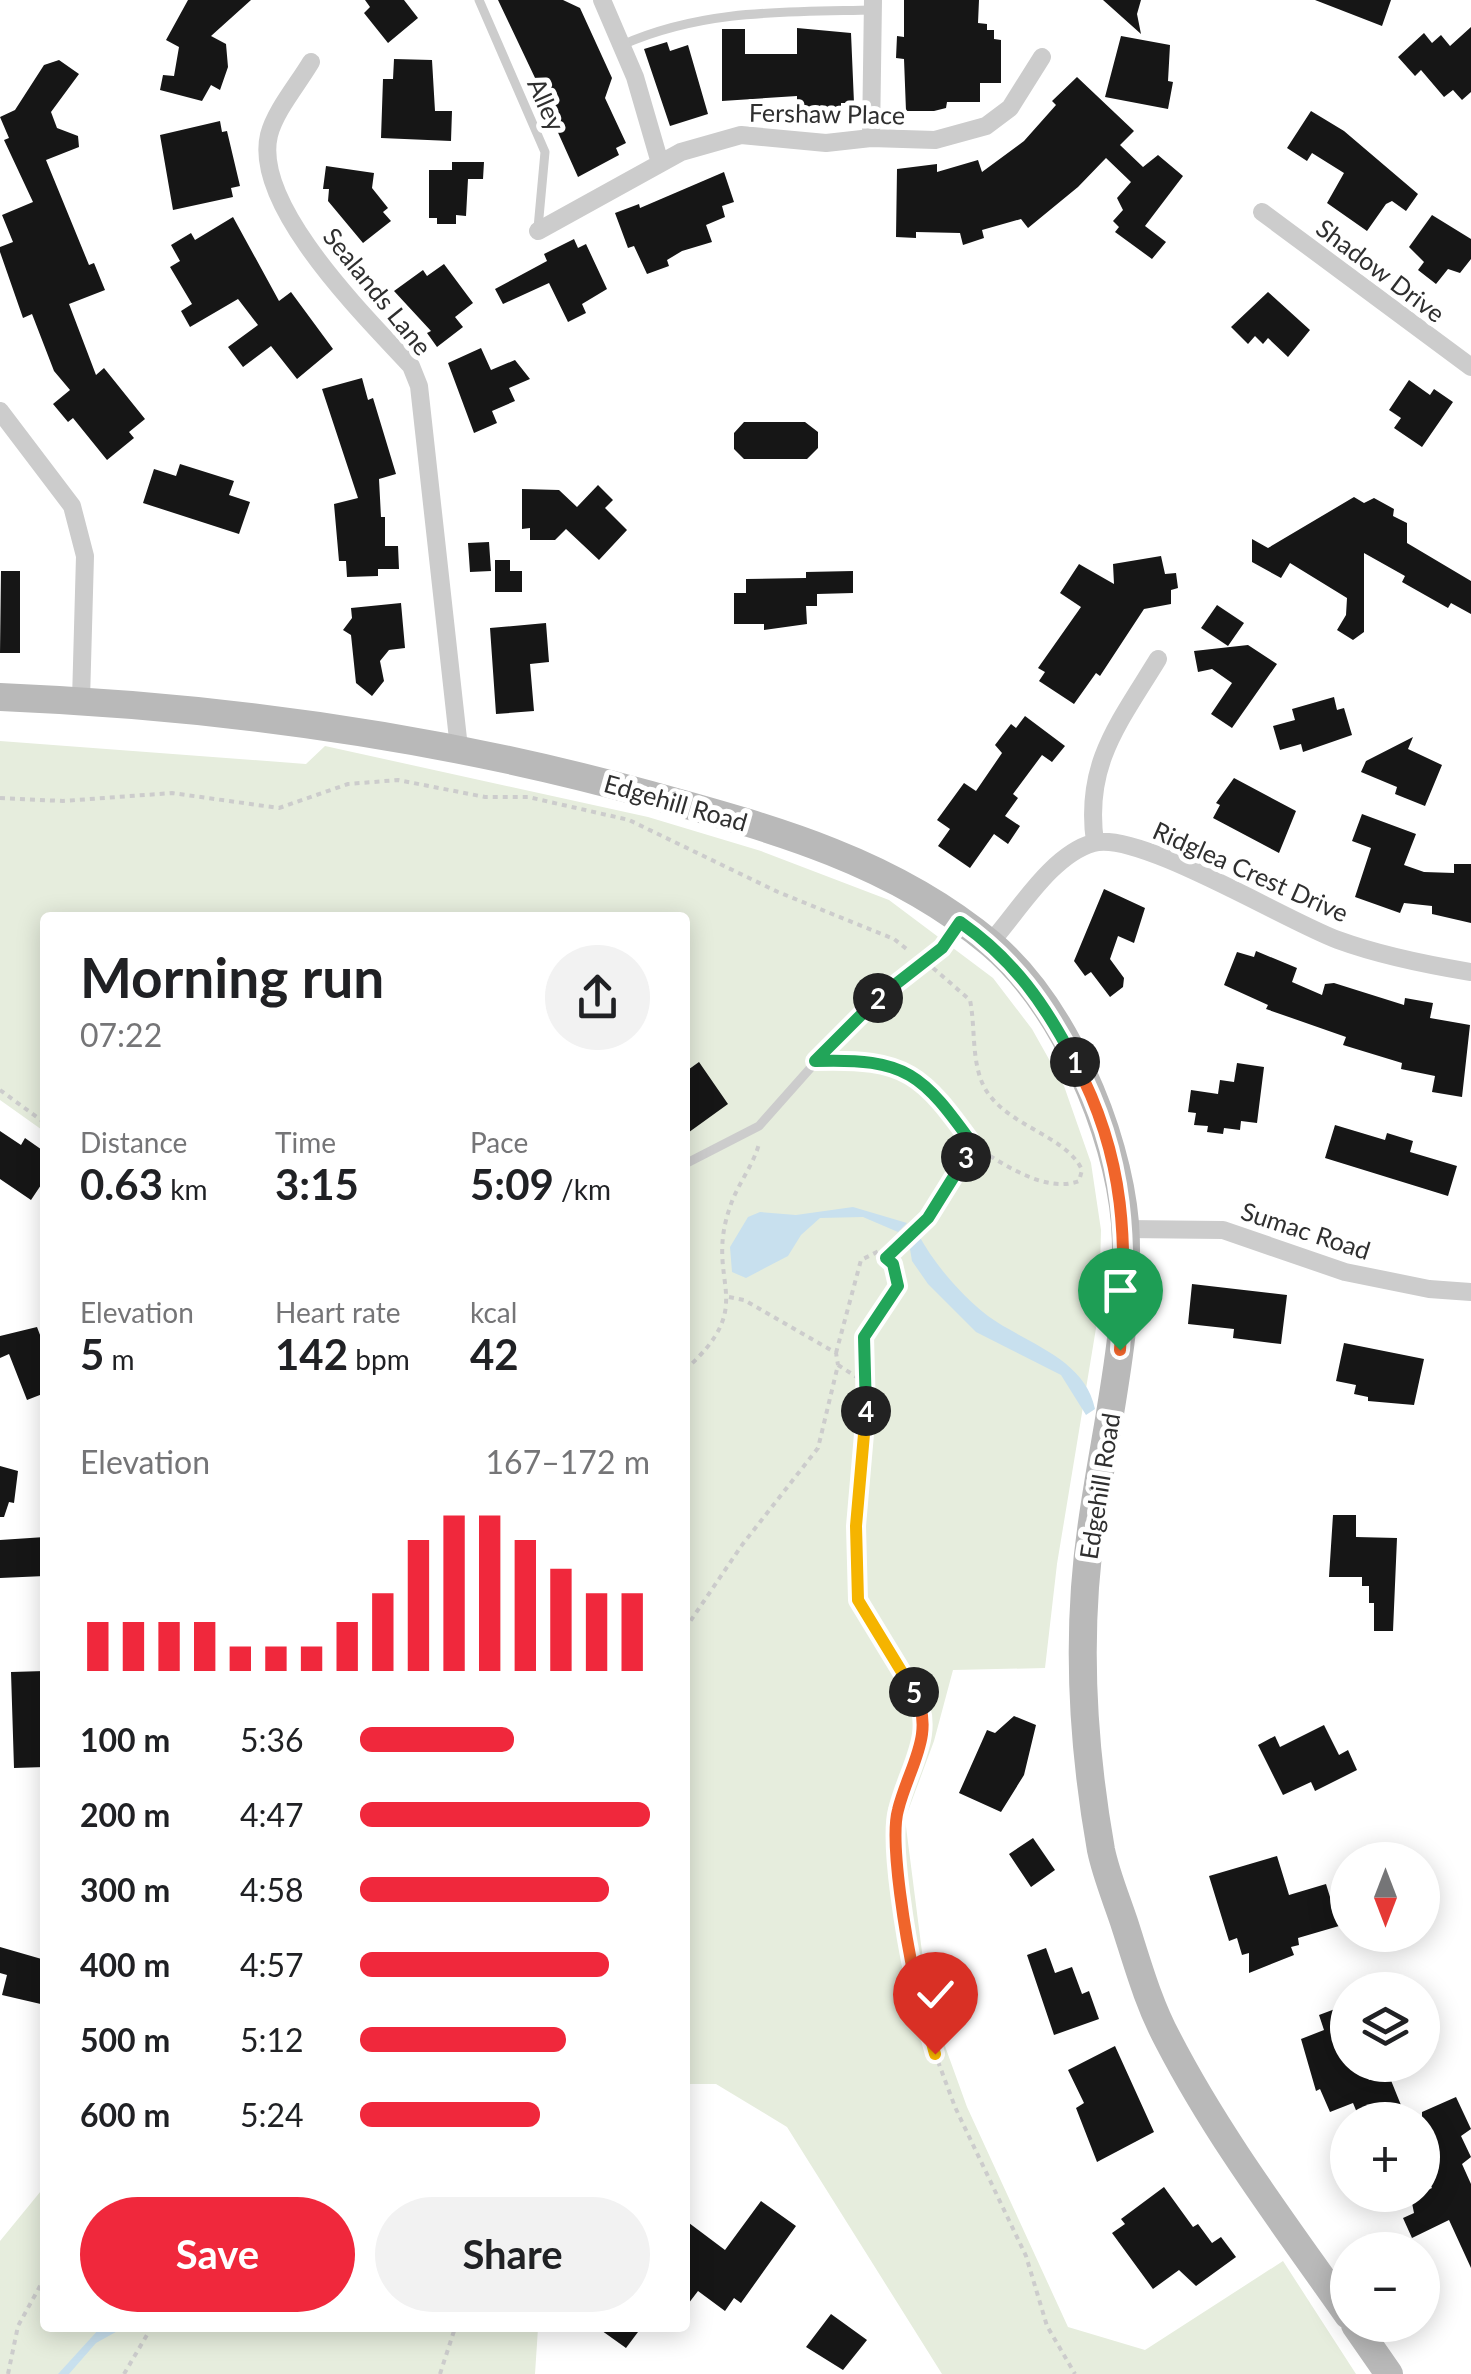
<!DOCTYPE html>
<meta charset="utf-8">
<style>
body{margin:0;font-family:Lato,sans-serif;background:#f2f2f2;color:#202124;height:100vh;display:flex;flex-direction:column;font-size:38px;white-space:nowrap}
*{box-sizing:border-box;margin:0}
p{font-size:32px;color:#757577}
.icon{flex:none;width:55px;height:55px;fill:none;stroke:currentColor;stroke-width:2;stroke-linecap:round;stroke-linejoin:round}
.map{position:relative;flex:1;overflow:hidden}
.details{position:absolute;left:40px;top:912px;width:650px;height:1420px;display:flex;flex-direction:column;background:#fff;border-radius:10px;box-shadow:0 5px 25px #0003}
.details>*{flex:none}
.needle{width:65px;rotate:180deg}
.fabs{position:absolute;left:1330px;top:1842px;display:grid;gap:20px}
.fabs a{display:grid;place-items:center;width:110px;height:110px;border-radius:50%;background:#fff;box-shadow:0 5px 25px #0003;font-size:50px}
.pin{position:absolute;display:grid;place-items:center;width:85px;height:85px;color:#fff;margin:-102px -42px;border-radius:50% 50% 50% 0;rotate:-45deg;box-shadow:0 0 10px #0007}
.pin .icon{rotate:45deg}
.km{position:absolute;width:50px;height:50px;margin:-25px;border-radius:50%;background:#222;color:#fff;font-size:28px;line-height:50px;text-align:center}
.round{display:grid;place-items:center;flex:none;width:105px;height:105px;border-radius:52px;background:#f2f2f2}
.head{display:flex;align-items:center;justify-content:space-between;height:170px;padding:0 40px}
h1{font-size:55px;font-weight:700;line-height:75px}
.metrics{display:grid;grid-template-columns:repeat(3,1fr);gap:15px;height:170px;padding:10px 40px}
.metrics div{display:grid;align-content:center}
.metrics b{font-size:42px;font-weight:700}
.metrics small{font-size:28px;font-weight:400}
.metrics p{font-size:28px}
.chart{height:280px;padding:20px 40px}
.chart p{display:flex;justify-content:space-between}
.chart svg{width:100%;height:180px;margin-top:10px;stroke:#f0283c;stroke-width:6}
.primary-button{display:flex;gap:20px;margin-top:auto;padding:20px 40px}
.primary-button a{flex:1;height:115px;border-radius:60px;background:#f0283c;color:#fff;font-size:40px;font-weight:700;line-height:115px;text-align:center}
.primary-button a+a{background:#f2f2f2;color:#202124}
ul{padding:0 40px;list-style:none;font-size:32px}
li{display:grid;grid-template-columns:160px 120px 1fr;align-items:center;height:75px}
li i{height:25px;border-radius:12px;background:#f0283c}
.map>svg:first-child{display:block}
</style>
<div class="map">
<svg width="1471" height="2374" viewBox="0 0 1471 2374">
<rect width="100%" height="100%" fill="#fff"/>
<path fill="#e6eddd" d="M0,741L306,764L325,746L648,817L761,851L889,900L993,978L1032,1029L1064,1086L1091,1163L1101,1230L1099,1310L1057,1564L1045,1668L953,1670L934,1741L905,1819L928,1999L967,2107L1068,2327L1145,2350L1283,2261L1356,2374H942L787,2127L716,2084H685V918H45V1132L0,1100Z
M45,2186V2328H538L535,2374H0V2241Z"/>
<path fill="#c8e0ee" d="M853,1207L907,1223L898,1232L863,1217L820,1218L801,1235L788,1256L746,1278L732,1272L730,1247L748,1217L760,1212L796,1215Z
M918,1234C935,1265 960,1294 988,1316C1025,1343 1085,1358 1095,1409L1086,1415L1061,1375L976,1332L928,1284L912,1261L909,1243Z
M100,2328H123L96,2343L69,2374H58Z"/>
<path fill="#161616" d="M188,0H251L211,36L226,44L228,67L220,90L211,85L202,101L160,90L163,75L174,76L179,47L166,40Z
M365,0H404L418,18L388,43L364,13L370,7Z
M498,0H563L580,8L612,78L605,98L626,143L616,148L619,155L578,177L551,117L543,120L534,101L542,97L536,80Z
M904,0H979L978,23L987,24V30H994V39L1001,40V83H980V102H947L946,108L934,111H906L904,59L896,58L897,36L904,37Z
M1103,0H1141L1137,14L1141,34Z
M1315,0H1391L1382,26Z
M1471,27V92L1462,100L1453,90L1444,97L1421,70L1415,76L1398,57L1424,33L1432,43L1441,35L1450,46Z
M797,28L851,33L854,103H841V108L797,109V96L722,101V29H745V54H797Z
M1121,36L1170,45L1168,81L1173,82L1168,109L1105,97Z
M667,42L670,51L688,45L708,114L670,126L644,49Z
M394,59L432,60L435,111H452L451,141L381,138L383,79H393Z
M59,60L79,74L51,112L57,128L78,136L79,147L46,160L89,265L94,263L105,290L69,304L96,375L104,368L145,419L129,432L134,438L107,460L73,418L68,422L53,404L70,390L54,371L32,314L23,318L0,252V247L13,242L2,215L33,202L4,140L9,138L0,117L15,110L44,65Z
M1077,77L1134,131L1120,145L1143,167L1158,155L1183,176L1145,226L1166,242L1152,259L1115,232L1119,227L1113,221L1123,210L1117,198L1131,182L1106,158L1078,187L1028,228L1021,219L982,230L984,238L963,245L960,233L916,232V238L896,237L897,169L937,164V172L978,160L982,172L1024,141L1056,105L1052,101Z
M1311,111L1344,131L1418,194L1406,211L1392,201L1386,204L1367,231L1327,203L1344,173L1312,153L1307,161L1287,148Z
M220,121L222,132L227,131L240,186L231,188L233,197L173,210L160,135Z
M452,162H484L483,179H468L466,216L456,215V224H437V218H429V170H452Z
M326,166L374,173L372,188L388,208L383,212L391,221L363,243L328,201L329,189H323Z
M724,172L734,202L722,206L725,217L706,225L712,242L682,251L667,260L669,266L647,274L634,246L628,248L615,213L639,204L640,208Z
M1432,215L1471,239V259L1460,273L1448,269L1436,284L1418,270L1424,262L1409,247Z
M233,217L279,301L291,292L333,349L297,379L271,346L243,367L228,347L258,325L238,299L190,327L181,311L192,304L170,267L180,261L171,245L191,233L195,240Z
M574,239L578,248L586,244L607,289L582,304L586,313L568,322L549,283L503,304L495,289L547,261L544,254Z
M444,264L473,303L455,317L463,327L437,347L427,333L431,331L394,291L423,270L427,276Z
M1268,292L1310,330L1288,357L1268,338L1263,344L1255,336L1248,344L1231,327Z
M481,348L491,370L515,360L530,379L509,388L515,401L492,411L497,423L474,433L448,363Z
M362,378L368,400L373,398L396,474L379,479L381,517H385V546H398L399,569H378V576L347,577L346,561H339L334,504L358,498L322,389Z
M1409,380L1430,395L1434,389L1453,402L1422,447L1394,428L1401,418L1389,410Z
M744,422H805L818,432V448L807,459H744L734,449V433Z
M180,464L234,481L229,495L250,502L239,534L143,503L154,469L176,476Z
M598,485L613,500L605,508L627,530L599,560L566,529L555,540H530V528L522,529V489L559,490L577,507Z
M1354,497L1364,503L1374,498L1394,509L1393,516L1407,523V543L1471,581V614L1451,603L1448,608L1402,582L1405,576L1364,553V632L1353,640L1337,630L1346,615L1347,598L1290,563L1281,578L1252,562V539L1268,548Z
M489,542L491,571L470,572L468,543Z
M1161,556L1165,574L1176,573L1178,588L1171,590V604L1144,609L1100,676L1096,673L1074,704L1039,681L1045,672L1038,668L1081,607L1060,593L1079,564L1114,584L1113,564Z
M495,560H510V571H522V592H495Z
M1,571H20V653H0Z
M853,571V593L817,594V606H806L807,624L764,630V624H734V593H746V579L806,578V572Z
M401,603L405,648L389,650L380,661L384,681L372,696L356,683L351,635L343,630L352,618L351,608Z
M1217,605L1244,623L1228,646L1201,628Z
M546,623L549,662L530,664L534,711L496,714L490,628Z
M1248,645L1277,664L1232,728L1211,714L1232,683L1212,669L1198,672L1194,651Z
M1334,697L1337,710L1344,708L1352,735L1303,752L1301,744L1280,750L1273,726L1295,720L1292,709Z
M1025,716L1065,746L1052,762L1042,755L1013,794L1018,798L1005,816L1020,826L1008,844L994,834L970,868L938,846L950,829L937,820L964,783L976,791L1002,753L995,745L1011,724L1016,728Z
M1413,737L1408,749L1442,765L1425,806L1395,794L1397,787L1361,772L1366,761Z
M1234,778L1296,811L1279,853L1213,818L1220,805L1216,803Z
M1362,814L1416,834L1404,865L1424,872L1454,873V864H1471V923L1432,914V906L1404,903L1400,913L1355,897L1371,848L1352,841Z
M1104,889L1145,908L1134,943L1118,936L1110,959L1124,978L1123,987L1110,997L1091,972L1085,976L1074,961Z
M1256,951L1297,968L1292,982L1322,995L1325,984L1334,983L1404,1005L1405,998L1433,1003L1430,1018L1470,1025L1462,1097L1432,1092L1435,1076L1401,1069L1402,1063L1343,1045L1346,1037L1266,1009L1268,1005L1224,985L1237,952L1254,957Z
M699,1062L728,1104L685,1135V1072Z
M1237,1063L1264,1067L1257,1123L1241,1121L1240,1130L1224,1128L1223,1134L1207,1132L1208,1126L1194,1125L1196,1113L1188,1112L1191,1090L1218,1094L1220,1080L1234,1082Z
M1335,1125L1385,1140L1387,1133L1413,1141L1410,1152L1457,1166L1448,1196L1325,1158Z
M0,1131L21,1145L25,1138L45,1152V1179L31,1200L0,1179Z
M1192,1284L1287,1295L1281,1344L1233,1338L1234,1329L1188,1324Z
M37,1327L45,1348V1393L27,1400L9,1354L0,1358V1336Z
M1344,1343L1424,1359L1414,1405L1368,1401V1397L1354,1394L1356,1385L1336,1381Z
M0,1466L18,1471L14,1503L9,1502L4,1517H0Z
M1333,1515H1356V1537L1397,1538L1393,1631H1374V1603H1369V1586H1362V1577H1329Z
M45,1537V1576L0,1578V1540Z
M45,1671V1767L14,1768L11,1672Z
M1014,1716L1036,1725L1024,1775L1001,1812L959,1793L987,1730L995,1733Z
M1324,1725L1339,1755L1348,1750L1357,1770L1315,1791L1311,1782L1283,1795L1258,1745L1275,1736L1280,1747Z
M1033,1838L1055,1870L1031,1887L1009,1854Z
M1277,1856L1289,1895L1326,1884L1339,1926L1298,1938L1299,1945L1291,1947L1294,1955L1249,1973V1953L1242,1955L1237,1938L1229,1941L1209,1876Z
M0,1947L45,1960V2005L2,1995L7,1975L0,1973Z
M1046,1948L1055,1973L1072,1967L1082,1994L1089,1991L1099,2019L1054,2035L1027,1955Z
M1335,2009L1341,2023L1348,2021V2065H1363L1369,2080L1388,2073L1407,2120H1360L1353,2103L1330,2112L1320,2089L1316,2091L1301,2039L1324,2030L1319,2015Z
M1115,2046L1154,2132L1097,2162L1076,2108L1084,2103L1068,2070Z
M1456,2097L1471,2129L1461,2136L1471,2157L1462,2164L1471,2184V2268L1449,2220L1412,2238L1403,2218L1414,2213L1411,2198L1432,2188L1422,2168V2112Z
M1164,2187L1193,2227L1198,2224L1212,2243L1221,2237L1236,2257L1196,2286L1179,2270L1153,2289L1112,2233L1125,2224L1121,2219Z
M761,2201L796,2226L741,2303L734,2298L725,2311L698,2291L685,2308V2220L725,2250Z
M831,2314L867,2340L843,2370L806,2347Z
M598,2328H641L626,2348Z"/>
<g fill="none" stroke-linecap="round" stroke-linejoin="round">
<path stroke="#ccc" stroke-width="4" stroke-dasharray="5 5" stroke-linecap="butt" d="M0,798L63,801L172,793L279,808L348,784L398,780L485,797H528L629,820L778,892L894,939L909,951
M933,968L970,1000C975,1025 972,1053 980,1077C995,1125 1065,1132 1082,1170L1079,1181C1045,1194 1002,1163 974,1146
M838,1060C913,1058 934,1091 974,1146L928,1218L886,1258
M0,1090L45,1123
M729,1297L744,1300L836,1353L838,1365
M836,1353L861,1260L879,1251L893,1264L897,1285L864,1337L866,1383
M685,1370C761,1302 703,1284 730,1207C737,1185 753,1166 759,1144
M685,1629L742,1545L818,1448L838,1365L866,1383L856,1526L858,1600L924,1710V1740L896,1818L913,1972L924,2024L955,2107L1026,2256L1047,2326L1075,2374
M8,2374L18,2326L45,2277
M124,2374L151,2328
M440,2374L455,2328"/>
<path stroke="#ccc" stroke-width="9" d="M479,0L545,152L538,228
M622,45C703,9 785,12 873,10
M685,1164L759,1126L838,1037L902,975L941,948L959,924"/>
<path stroke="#ccc" stroke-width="18" d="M602,0L635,77L660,163
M311,62C298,84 275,111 269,135C252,206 367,318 411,366L419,386L459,748
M871,138L873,0
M1262,212L1471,367
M538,231L681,152L741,135L826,143L871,138L935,140L986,126L1010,108L1042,57
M0,411L72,506L85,556L81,700
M1095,842C1084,764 1119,723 1158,659
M990,943C1018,912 1051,855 1093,843C1138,830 1284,920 1338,940C1379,955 1428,965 1471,972
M1125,1229L1223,1230L1345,1272L1429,1289L1471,1292"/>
<path stroke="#b9b9b9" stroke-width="28" d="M0,697C219,706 437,736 647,794C770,828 891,860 991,944C1063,1005 1117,1130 1125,1223C1132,1324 1106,1424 1092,1523C1076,1631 1082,1743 1101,1850C1106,1874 1116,1898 1124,1922C1137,1962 1148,2003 1168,2040C1218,2137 1285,2225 1348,2315
M1355,2325L1389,2374"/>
</g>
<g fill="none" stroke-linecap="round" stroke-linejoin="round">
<defs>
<path id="split-1" d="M1075,1062C1127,1160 1127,1243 1120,1350"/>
<path id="split-2" d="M878,998L942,948L960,922C1014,960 1045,1004 1075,1062"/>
<path id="split-3" d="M878,998L815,1061C908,1058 922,1074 974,1146L966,1157"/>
<path id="split-4" d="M866,1411L864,1337L898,1286L893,1264L886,1258L928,1218L966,1157"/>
<path id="split-5" d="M866,1411L856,1526L858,1600L914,1692"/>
<path id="split-6" d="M914,1692C937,1733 908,1768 898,1810C889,1842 907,1944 915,1980"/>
<path id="split-7" d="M915,1980L935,2054"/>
</defs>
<use href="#split-1" stroke="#fff" stroke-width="20"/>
<use href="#split-2" stroke="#fff" stroke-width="20"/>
<use href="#split-3" stroke="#fff" stroke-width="20"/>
<use href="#split-4" stroke="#fff" stroke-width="20"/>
<use href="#split-5" stroke="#fff" stroke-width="20"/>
<use href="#split-6" stroke="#fff" stroke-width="20"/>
<use href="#split-7" stroke="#fff" stroke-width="20"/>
<use href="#split-1" stroke="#f0652b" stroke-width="12"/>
<use href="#split-2" stroke="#22a559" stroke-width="12"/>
<use href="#split-3" stroke="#22a559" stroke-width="12"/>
<use href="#split-4" stroke="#22a559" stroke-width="12"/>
<use href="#split-5" stroke="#f5b400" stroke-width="12"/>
<use href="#split-6" stroke="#f0652b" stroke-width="12"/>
<use href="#split-7" stroke="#f5b400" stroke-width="12"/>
</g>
<g text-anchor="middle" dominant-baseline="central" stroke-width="10" stroke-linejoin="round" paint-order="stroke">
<g font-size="25" fill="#2f2f2f" stroke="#fff">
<text transform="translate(547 104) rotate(66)">Alley</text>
<text transform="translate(827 113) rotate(1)">Fershaw Place</text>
<text transform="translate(1381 270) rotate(37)">Shadow Drive</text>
<text transform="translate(378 291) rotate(51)">Sealands Lane</text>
<text transform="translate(676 802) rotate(16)">Edgehill Road</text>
<text transform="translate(1251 871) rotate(24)">Ridglea Crest Drive</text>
<text transform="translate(1306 1230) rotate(18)">Sumac Road</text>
<text transform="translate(1099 1486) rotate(-81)">Edgehill Road</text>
</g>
</g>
</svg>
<div class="fabs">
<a><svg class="needle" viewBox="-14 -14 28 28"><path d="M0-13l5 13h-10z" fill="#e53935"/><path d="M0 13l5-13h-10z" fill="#757577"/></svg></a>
<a><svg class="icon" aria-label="layers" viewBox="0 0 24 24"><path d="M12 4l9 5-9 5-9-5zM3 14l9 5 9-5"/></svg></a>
<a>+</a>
<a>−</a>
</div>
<div class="pin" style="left:1120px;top:1350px;background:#1e9e55"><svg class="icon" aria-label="arrive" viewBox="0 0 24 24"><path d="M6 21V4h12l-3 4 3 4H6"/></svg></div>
<div class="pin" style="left:935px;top:2054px;background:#d93025"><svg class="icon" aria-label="check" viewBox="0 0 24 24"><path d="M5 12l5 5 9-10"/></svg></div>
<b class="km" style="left:1075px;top:1062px">1</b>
<b class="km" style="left:878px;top:998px">2</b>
<b class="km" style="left:966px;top:1157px">3</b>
<b class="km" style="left:866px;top:1411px">4</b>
<b class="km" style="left:914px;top:1692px">5</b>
<section class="details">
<div class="head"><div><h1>Morning run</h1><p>07:22</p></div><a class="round"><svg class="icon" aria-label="share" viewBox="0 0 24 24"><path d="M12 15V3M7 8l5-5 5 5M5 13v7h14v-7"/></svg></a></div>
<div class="metrics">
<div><p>Distance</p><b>0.63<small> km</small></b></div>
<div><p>Time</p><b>3:15</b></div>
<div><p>Pace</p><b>5:09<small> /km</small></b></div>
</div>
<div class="metrics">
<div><p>Elevation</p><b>5<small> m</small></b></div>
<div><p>Heart rate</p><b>142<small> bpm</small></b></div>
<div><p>kcal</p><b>42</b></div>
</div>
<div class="chart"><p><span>Elevation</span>167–172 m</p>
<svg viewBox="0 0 160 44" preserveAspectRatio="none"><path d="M5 44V32M15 44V32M25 44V32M35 44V32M45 44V38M55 44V38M65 44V38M75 44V32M85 44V25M95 44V12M105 44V6M115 44V6M125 44V12M135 44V19M145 44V25M155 44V25"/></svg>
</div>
<ul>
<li><b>100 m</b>5:36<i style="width:53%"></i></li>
<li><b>200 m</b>4:47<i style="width:100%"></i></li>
<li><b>300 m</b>4:58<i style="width:86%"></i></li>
<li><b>400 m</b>4:57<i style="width:86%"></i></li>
<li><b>500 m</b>5:12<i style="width:71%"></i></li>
<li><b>600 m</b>5:24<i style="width:62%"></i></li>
</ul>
<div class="primary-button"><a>Save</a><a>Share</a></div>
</section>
</div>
